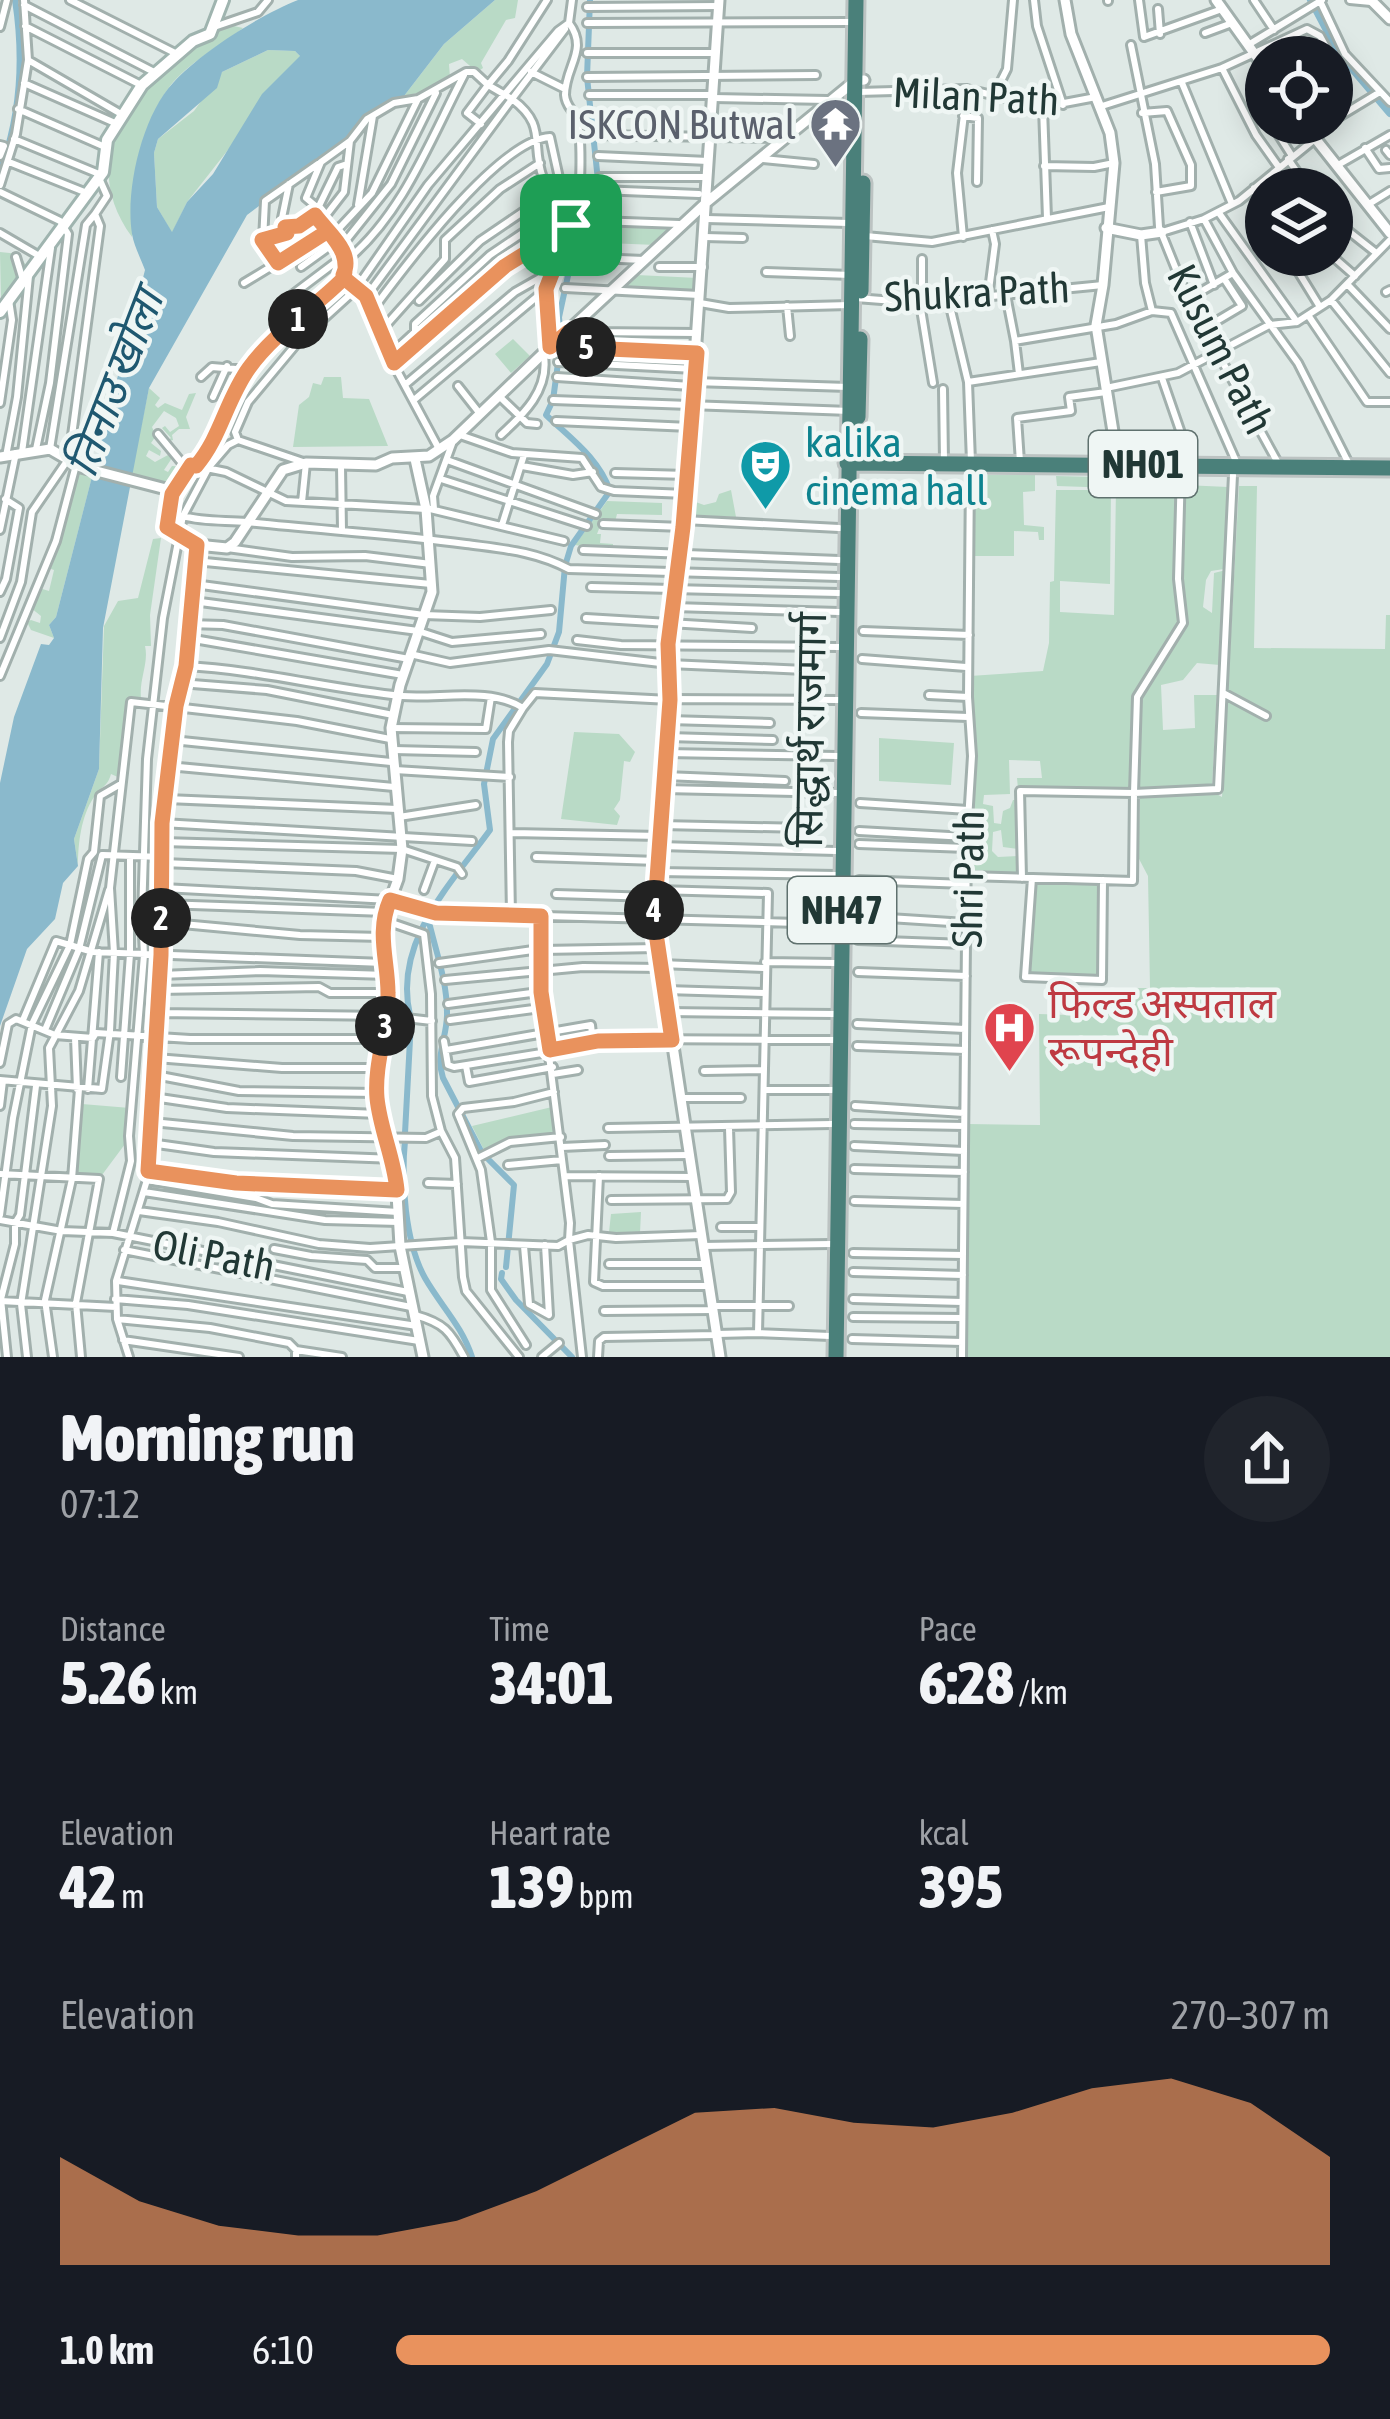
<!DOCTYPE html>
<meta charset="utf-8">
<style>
body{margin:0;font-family:"Asap Condensed","Noto Sans Devanagari",sans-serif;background:#20242c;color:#f1f3f6;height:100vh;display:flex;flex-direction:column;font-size:45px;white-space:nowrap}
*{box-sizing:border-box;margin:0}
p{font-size:39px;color:#9ea1a6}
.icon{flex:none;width:66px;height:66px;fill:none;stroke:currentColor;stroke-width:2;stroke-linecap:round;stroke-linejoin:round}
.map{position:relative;height:1357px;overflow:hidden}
.details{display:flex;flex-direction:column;background:#171b24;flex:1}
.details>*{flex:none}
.tools{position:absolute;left:1245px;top:36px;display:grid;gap:24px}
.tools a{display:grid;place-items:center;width:108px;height:108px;border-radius:50%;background:#171b24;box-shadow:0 6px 30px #0003;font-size:60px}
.pin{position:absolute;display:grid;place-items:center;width:102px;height:102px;color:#fff;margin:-51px;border-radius:24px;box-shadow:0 6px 18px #0006}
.km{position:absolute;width:60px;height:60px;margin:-30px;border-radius:50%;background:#222;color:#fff;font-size:33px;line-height:60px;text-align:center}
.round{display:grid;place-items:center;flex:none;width:126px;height:126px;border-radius:63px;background:#20242c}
.summary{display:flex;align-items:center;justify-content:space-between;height:204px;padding:0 60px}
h1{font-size:66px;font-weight:800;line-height:90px}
.metrics{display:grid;grid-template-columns:repeat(3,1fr);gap:18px;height:204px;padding:12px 60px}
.metrics div{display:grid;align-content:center}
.metrics b{font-size:60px;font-weight:800}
.metrics small{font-size:33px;font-weight:400}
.metrics p{font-size:33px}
.chart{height:336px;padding:24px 60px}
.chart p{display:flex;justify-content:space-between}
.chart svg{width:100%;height:216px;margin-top:12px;fill:#e9925d;opacity:.7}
ul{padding:0 60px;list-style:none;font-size:39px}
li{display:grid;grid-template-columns:192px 144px 1fr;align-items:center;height:90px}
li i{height:30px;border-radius:15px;background:#e9925d}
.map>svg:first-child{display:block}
</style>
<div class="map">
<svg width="1390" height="1357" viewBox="0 0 1390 1357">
<rect width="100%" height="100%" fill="#dfe9e6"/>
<path fill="#b9dac6" d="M495,0H518L515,18L506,20L481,63L483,68L477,72L462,59L449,64L450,78L431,90L404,96L444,44Z
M229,25L243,28C221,45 187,64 170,86C137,131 132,184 132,237C79,165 124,94 188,47C200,39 216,33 229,25Z
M268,50L295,51L301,57L187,202L172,233L157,207L154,153L158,139L194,111L222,72Z
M604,223L673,226L656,245L607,243Z
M0,252L19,254L27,267L1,300Z
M637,275L698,278L696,293L621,289Z
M513,339L530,356L511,373L495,354Z
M324,377H341L343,398L369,399L388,446L293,447L299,405L309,397L313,383L321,385Z
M149,388L160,398L155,405L158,408L165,403L182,410L189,394L196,393L186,417L190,429H179L172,435L173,440L166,442L171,438L162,428L165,426L170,432L179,426L176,418L164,411L152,427L156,436L151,443L161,451L160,456L149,450L146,456L155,462L168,455L172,458L164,470L168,472L172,466L187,467L186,472L177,469L173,477L179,481L174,485L131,475Z
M78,469L92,477L56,617L49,625L54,638L31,630L27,622L31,620L40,623L41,616L31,608L39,588L49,591L54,570L45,567L59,539Z
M973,475H1035V491L1023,492L1024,525L1044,527V540H1039L1038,532L1014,531V556H973Z
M1056,476L1179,479L1174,587L1181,621L1136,696L1130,793L1018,789L1017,778H1042L1040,761L1009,760L1010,794L984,795L983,804L993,806L994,823L1001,824L1003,811L1010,808L1013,800H1019V849L1003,847L1001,830L993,832L992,851L998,857L1020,856V875L969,873L975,755L970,676L1043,671L1049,643L1050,582L1054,581L1056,490H1111L1110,584L1060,581V612L1114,615L1116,488L1057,486Z
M1184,485L1228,487L1224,569L1211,571L1206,580L1203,607L1212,613L1214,573L1226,570L1220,665L1197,663L1183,680L1161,685L1163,730L1195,728L1194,695H1217L1212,786L1138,789L1136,748L1143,690L1185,623L1180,577Z
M1239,486H1257L1254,648L1385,649L1386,615H1390V1357H964L967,1124L1040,1125L1039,1014L1097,1016V988H1150L1148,876L1138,857L1140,798L1215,793L1222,797Z
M731,490L736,517L690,515V500L704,505L716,502L719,494Z
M607,501L662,503V515L617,514L615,522L602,521L597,534H601L600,543L613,544V551L575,545Z
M161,538L150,615L151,646H145C149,663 139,679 141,698L128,700L120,778L111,774C107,788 101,786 94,797C81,816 78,844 78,866L74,839L99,769L104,626L118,601L138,598L153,539Z
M574,732L619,734L635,752L630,762L624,761L620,800L614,809L620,816L617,825L561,819Z
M879,738L954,743L951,785L879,781Z
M1035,881L1101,882L1099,976L1030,973Z
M82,1104L130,1108L128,1140L102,1175L75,1173Z
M552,1107L558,1133L503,1142L485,1152L472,1126Z
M641,1212L640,1233L609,1232L611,1214Z"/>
<path fill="#8ab9cc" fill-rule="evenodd" d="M298,0H495L444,44L404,96L247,215L149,388L103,628L99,769L74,839L78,866L63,883L55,919L27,949L0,1026V783L14,717L41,644L49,645L54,638L49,625L56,617L145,270C141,259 134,246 132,234C125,190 142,116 173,83C201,52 260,15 298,0ZM268,50L295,51L300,56L262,94L213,174L187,202L172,232L157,207L154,153L158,139L217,88L222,72Z"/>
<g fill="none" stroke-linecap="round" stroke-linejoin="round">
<path stroke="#8ab9cc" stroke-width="6" d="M0,171C21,115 24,59 15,0
M428,918C435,949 447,980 447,1012C448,1035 435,1054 443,1078L482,1153L514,1185L506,1267
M410,1015C393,942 450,885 490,830L484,784L493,739L547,664L559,632L565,566L571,546L610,491C599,458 570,438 546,415L553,400L561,341L559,317L572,257L599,190L587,77L590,0
M405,1133L411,1021
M405,1141C401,1181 405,1242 425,1278C441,1306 462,1326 472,1357
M502,1273L501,1279L516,1300L572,1357"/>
<path stroke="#8ab9cc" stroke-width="8" d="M1311,0L1339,53L1390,113"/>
<defs>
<path id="minor" d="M70,0L177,54
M572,0L569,23C589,50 565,66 565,95C566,108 574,109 577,121C582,136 582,204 574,216
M1034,0L1037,26L1063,105
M1108,0V1
M1139,0L1144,37L1222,9
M1254,0L1274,30
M1350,0L1371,2
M1320,1L1345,54L1390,102
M24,5L154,72
M587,7L719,6
M1158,9L1160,34
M587,23L852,22
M25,26L139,84
M217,26L258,12L268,0
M0,27L7,0
M1205,33L1232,23
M1131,45L1155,164L1159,227L1188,299L1278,463
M1248,45L1322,0
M587,53H716
M28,60L121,114
M1222,68L1256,135L1278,166
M531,72L565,89
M587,77L816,75
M24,83L115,123
M1182,83L1232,204
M858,92L967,89L1043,107L1096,97
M995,93L1007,69L1013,0
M589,95H711
M714,98L828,100
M1256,99L1266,115
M1102,106L1222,68L1307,29L1320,36L1326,47
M1043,108L1047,218
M18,109L105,147
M1142,113L1167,111L1191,165V186L1156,192
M963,116L978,118L977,182
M1332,121L1380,92
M1271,123L1292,156
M481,124L467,113L488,85L474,72H466L418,99L372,193L332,236L347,260L344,278L366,297L512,99L488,85L508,61L547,0
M1310,134L1329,123
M594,135L782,138
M14,139L99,174
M0,145L4,146L0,156
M1365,148L1379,169L1390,168
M1386,150L1390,155
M598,156L708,161
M763,159L814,164
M1288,159L1309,189
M9,162L87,193
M1338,165L1390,135
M1044,166L1094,167L1114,163
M600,177H706
M289,184L282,218L290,255
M0,185L16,134L28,60L24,0
M1254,188L1266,214
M599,190L699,194
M0,192L60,221L68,234L50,383L36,449
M1369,204L1390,191
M358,205L373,116
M318,208L338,167L347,164
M1219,213L1297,322
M1332,218L1375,252
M707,219L848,223
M598,221L679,224
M1190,222L1214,285
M320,223L344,192L350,141
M285,227H299L314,216
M1162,232L1204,219L1239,201L1315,139
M0,233L41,257
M1141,235L1145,283L1152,311L1171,313L1238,466
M332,236L315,215L318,208L306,198L321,162L350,141L367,119L394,103L418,99
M865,236L932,242L1109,207
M705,237L743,238
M963,237L957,173L967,89
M263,240L287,233
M1332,244L1343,230
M340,248L391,184L436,93
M1288,255L1320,307
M1331,255L1355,276
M16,257L22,277
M572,257L644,260
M347,260C403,214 431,138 464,75
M278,263L263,240L265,201L318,164
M301,267L337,241
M659,267H703
M766,272L851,275
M1233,273L1298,363L1349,464
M244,283L328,232
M1348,285L1390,329
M565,288L699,295
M1386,292L1390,290
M292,295L345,255
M1006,295L1015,341
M366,297L380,339L439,449
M856,298L920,303L1103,285
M988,298L995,244L992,230
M1188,299L1233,273L1204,219
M1331,300L1390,373
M419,301L480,241L552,192
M949,302L968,382L971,462
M700,303L729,308L850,305
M920,303L933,383
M922,303V259
M787,306L790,336
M371,312C402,270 498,140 550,137L559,178
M1308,315L1367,402H1390
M575,325L592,332L696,333
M1205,328L1242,306L1225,280
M568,331L587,348L696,353
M379,333L445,259V240L500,189L540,163
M550,343L546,289L574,216C563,205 549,192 543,178C530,143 548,126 512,99L565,29
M389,356L415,332V324L490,255L564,205
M558,362L695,369
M394,363L505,266L568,227
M1019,374L1015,341L1116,324L1152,311
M201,377L212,367L248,370
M557,377L691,386
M1162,378L1191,462
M694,382L848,387
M968,382L1101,362
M406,384L515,292L552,271
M458,386L480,414
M1106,388L1178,373L1269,325L1297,322L1331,300L1390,240
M943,389L944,461
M499,396L527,423L537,424
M213,397L227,366
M415,399L546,289
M553,400L850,411
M0,403L12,320L9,300
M556,421L690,427
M158,434L182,463L226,472L286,501L426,509
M460,435L512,453L582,458L601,487L614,491L686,494
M501,435C524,414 549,390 544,356
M238,440L235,432L248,402L298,342L355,290L428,185L558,31L569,23
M238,440L306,463L302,502
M50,449L86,225L95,214
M22,452L51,248
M6,456L17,397L29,276
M447,460L596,514
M1020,462L1017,418L1071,411L1069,397L1106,392
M197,464C222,437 226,401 247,371C273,332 311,311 344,278
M341,466L342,530
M522,466L573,475L593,472
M1181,469L1178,579L1183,623L1137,697L1134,793L1218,789L1233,475
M615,473L687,475
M441,479L587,526
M172,494L191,465
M426,508L564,541
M434,509L433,496L452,444
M183,516C204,522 225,520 247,522C321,530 393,534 466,544C503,549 535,551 569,569L839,577
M684,520L839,528
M603,524L683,527
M502,525L524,455
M0,530L16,453
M227,548L292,557L365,556L431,564
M583,550L839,560
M195,561L431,584
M194,584L424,615L480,617L551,610
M591,587L839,593
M0,592L6,579L19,508L5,499
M193,601L418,631L452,642L541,634
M674,607L839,612
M586,618L752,628
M188,624L223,625L409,659
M863,631L969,635
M0,638L21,582L32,512L69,458L100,226L95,214L107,196L99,178
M188,638L403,675
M577,640L621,645L839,647
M410,654L450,663L549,650L669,664L805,670
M862,659L966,667
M186,666C259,670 330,689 402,696C441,699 490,687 523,708L509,731L508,742L511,915
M0,676L56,541L76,465
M180,683L267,690L393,715
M1223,693L1266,716
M929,695L968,697
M670,699L838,700
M523,708L535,693L670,700
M861,713L968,717
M669,720L770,723
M391,728L486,729L491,697
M668,737L773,740
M172,740L391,762
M394,750L476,752
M666,753L837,756
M168,766L394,787
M395,770L510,777
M665,776L785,781
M664,789L837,793
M167,799L397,809
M860,803L968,810
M399,817L476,805
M162,823L472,841
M661,825L806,828
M859,831L967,837
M512,833L660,836
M163,842L402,849L457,867L462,874
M859,844L967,848
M660,846L836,851
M103,855L163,857
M536,857L658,861
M163,863L356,871L398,879
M659,872L836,875
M967,876L1133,881L1134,793L1020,791L1022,878
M1032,878L1025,977L1102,980L1103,880
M859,880L966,884
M163,888L390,900
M424,890L435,860
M656,890L768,893L758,1333L717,1334
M556,894L654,897
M163,904L385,912
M436,913L835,924
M858,916L966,923
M383,920L424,934L431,994L432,1096L441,1131L455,1158L463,1277L466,1291L519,1357
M161,922L300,935L382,937
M858,940L966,944
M541,950L658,948
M765,962L835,963
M439,963L540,949
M660,964L764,968
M858,972L966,976
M160,975L260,971L387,975
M445,980L583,967L661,968
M159,990L319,987L330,993H387
M666,990L765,993
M448,1004L539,992
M668,1012L834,1014
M158,1013L388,1016L432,1021
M23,1020L56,941L93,952L384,963
M450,1020L541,1008
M857,1024L965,1029
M45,1030L79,949L102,855
M75,1038L77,1089
M444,1041L448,1065L454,1067L629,1039L834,1040
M857,1046L965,1050
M446,1050L591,1025L593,1042
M156,1058L282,1068H379
M0,1063L8,1024L16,1019L55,1035L93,1038L96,1033L190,1039H383
M466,1066L469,1082L553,1067
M704,1071L763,1070
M553,1074L578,1070
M155,1075L239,1091L377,1093
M121,1077L130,954V859
M0,1080L102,1089L110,1031L114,953L110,888L131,702L297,721L390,739
M88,1089L99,952
M764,1090H832
M153,1097L227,1108L379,1114
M681,1098H741
M0,1106L3,1081
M855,1106L964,1113
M152,1122L293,1136L426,1138L440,1132
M854,1124L964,1126
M608,1128L832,1124
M150,1143L214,1152L395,1159
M854,1146L964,1151
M562,1147L605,1145
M609,1156L689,1155
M478,1158L510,1142L561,1137
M508,1165L562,1160
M854,1169L964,1172
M150,1171L236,1183L397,1190
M0,1174L99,1179L76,1303L81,1357
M565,1176L693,1177
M599,1176L594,1282L603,1286H709
M147,1180L256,1198L272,1204L398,1212
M428,1183L457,1184
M144,1192L325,1220L399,1222
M611,1200L727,1199L731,1192L729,1128
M854,1201L963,1204
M139,1211L218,1222L319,1244L370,1248L461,1242L558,1246L569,1240L570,1223L541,992V917
M0,1215L13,1118L32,1024L70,945L88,859L94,852L100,796L119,785
M0,1220L62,1231L113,1233L408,1292
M721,1227H759
M113,1233L131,1161L129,1136L144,955L142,915L147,759L163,618L183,516L209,467L228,445L238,440
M524,1246L529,1304L549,1315L545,1245
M703,1246L831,1244
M274,1249L311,1256L367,1260L375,1268H403
M124,1250L411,1307
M853,1253L963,1255
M609,1264H706
M853,1272L963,1275
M118,1281L417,1326
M115,1299L188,1305L419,1341
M853,1299L962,1302
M0,1301L116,1307
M712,1306H789
M604,1311L713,1310
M415,1315C444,1323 450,1331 464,1357
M853,1317L962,1318
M117,1319L210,1328L289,1343L296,1350V1357
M758,1333L830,1336
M852,1339L962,1342
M123,1340L239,1357
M526,1345L491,1290V1242L481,1170L458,1114L463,1108L514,1102L554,1092
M296,1350L342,1357
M7,1357L1,1299L15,1244V1223L20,1215L36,1086
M27,1357L21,1304L52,1106L49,1048L79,991L109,890
M53,1357L45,1300L72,1179L79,1089
M129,1357L117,1319L116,1281L147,1180L162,955V823L176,706L186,666L197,545
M542,1357L559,1343
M582,1357L569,1240L588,1235L616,1238L701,1235
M598,1357L599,1341L604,1337L716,1335
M962,1357L967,837L972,756L968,697L970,473"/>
<path id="tertiary" d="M719,0L684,520L667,644L670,700L654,920L720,1357
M1065,0L1071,34L1110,133L1114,163L1103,285L1096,325L1118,463
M1216,0L1266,70
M1371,0L1390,19
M1303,123L1390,233
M1106,228L1141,235L1162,232
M566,333L708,201L855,81L864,80
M0,457L50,449L81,467L166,489L173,499L167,520L169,531L197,545L227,548L235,542L283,470L306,463L376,465L392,458L429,456L453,440L556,341
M415,459L426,509L432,592L400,685L391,728L402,849L398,879L383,920L389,989L377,1093L395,1159L400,1246L423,1357
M390,900L436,913"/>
<path id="secondary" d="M0,312L103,172L107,140L142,85L193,41L210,34L223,0
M556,341L566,333"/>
<path id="trunk" d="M861,291L863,183
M858,417L860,339
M847,463L1390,468
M836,1357L856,0"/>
</defs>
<use href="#minor" stroke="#a2b0ad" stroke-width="12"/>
<use href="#tertiary" stroke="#a2b0ad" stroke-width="15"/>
<use href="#secondary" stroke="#9fb4af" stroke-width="16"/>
<use href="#trunk" stroke="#bcc3c2" stroke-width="21"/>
<use href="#minor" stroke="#fff" stroke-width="6"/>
<use href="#tertiary" stroke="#fff" stroke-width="9"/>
<use href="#secondary" stroke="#fff" stroke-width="10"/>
<use href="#trunk" stroke="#4a807a" stroke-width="15"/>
</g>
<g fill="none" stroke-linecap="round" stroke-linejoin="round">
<defs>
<path id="route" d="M571,225L505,266L394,363L366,296L344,278C348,258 342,248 328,231L278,263L262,240L287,233L285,227L299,226L315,215C328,233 355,252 343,275L344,278C312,310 276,331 249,368C226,400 221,437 196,466L191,465L172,494L167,527L197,545L186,666L176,706L162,823L161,955L148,1171L236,1183L397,1190C394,1158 380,1129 377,1098C374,1062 389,1028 388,993C388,961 376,932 390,900L436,913L541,916V992L550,1050L598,1041L672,1040L654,920L670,700L668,644L683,527L697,353L587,348L568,332L550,347L546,289L571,225"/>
</defs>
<use href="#route" stroke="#fff" stroke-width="24"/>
<use href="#route" stroke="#e9925d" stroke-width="15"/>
</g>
<defs>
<symbol id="temple-pin" viewBox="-11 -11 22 30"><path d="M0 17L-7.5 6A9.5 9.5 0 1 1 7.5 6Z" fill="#6b7280" stroke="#eff6f4"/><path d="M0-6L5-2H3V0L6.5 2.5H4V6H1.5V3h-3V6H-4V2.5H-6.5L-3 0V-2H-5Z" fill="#fff"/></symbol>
<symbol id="theatre-pin" viewBox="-11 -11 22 30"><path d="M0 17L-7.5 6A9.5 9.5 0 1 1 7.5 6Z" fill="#0f9aa8" stroke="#eff6f4"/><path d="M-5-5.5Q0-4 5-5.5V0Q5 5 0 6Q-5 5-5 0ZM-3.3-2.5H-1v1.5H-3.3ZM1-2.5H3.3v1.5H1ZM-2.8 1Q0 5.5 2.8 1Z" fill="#fff"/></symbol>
<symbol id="hospital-pin" viewBox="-11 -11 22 30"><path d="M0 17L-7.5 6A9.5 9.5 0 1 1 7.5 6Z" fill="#e0444e" stroke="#eff6f4"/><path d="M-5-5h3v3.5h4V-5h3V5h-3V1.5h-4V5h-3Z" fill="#fff"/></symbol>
</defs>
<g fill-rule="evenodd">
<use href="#temple-pin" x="806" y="94" width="59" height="81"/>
<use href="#theatre-pin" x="736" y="436" width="59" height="81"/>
<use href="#hospital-pin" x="980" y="998" width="59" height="81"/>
</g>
<g text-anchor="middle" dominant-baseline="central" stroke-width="9" stroke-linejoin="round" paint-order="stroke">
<g fill="#eff6f4" stroke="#5f716e" stroke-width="3">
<rect x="1089" y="431" width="108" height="66" rx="9"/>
<rect x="788" y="877" width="108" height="66" rx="9"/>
</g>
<g font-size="39" font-weight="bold" fill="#213835">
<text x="1143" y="464">NH01</text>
<text x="842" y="910">NH47</text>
</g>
<g font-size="42" fill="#213835" stroke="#eff6f4">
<text transform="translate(976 96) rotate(3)">Milan Path</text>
<text transform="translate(977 292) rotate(-3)">Shukra Path</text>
<text transform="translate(1221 349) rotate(63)">Kusum Path</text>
<text transform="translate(809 730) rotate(-89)">सिद्धार्थ राजमार्ग</text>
<text transform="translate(968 879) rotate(-89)">Shri Path</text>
<text transform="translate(214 1255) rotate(11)">Oli Path</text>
</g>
<g font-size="42" fill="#5b616d" stroke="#eff6f4" text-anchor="end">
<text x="796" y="124">ISKCON Butwal</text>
</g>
<g font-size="42" fill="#0d838f" stroke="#eff6f4" text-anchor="start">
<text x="805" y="442">kalika<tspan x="805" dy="48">cinema hall</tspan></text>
</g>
<g font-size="42" fill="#be3a42" stroke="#eff6f4" text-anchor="start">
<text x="1048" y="1003">फिल्ड अस्पताल<tspan x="1048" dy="48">रूपन्देही</tspan></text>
</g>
<g font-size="45" font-style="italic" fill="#1f5870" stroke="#eff6f4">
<text transform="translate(114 383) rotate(-69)">तिनाउ खोला</text>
</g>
</g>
</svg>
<div class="tools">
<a><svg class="icon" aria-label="locate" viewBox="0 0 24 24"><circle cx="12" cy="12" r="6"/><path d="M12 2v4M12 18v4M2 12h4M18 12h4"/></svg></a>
<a><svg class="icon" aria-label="layers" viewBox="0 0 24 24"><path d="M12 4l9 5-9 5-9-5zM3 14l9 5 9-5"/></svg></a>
</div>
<div class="pin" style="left:571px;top:225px;background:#1e9e55"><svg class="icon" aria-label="arrive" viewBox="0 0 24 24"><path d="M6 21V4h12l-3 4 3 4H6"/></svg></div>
<b class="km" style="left:298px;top:319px">1</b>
<b class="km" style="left:161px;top:918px">2</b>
<b class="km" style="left:385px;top:1026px">3</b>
<b class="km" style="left:654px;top:910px">4</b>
<b class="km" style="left:586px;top:347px">5</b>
</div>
<section class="details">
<div class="summary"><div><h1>Morning run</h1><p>07:12</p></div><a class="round"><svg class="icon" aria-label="share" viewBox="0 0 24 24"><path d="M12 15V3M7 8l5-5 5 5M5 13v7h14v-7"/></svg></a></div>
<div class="metrics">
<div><p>Distance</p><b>5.26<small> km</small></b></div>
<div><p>Time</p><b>34:01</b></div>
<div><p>Pace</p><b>6:28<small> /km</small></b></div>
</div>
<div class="metrics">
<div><p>Elevation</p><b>42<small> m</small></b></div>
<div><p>Heart rate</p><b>139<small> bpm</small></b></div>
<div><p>kcal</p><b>395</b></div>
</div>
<div class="chart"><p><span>Elevation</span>270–307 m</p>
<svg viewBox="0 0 160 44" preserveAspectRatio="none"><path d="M0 44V22L10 31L20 36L30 38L40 38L50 35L60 29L70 21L80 13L90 12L100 15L110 16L120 13L130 8L140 6L150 11L160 22V44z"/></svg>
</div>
<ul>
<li><b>1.0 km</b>6:10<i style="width:100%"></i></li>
</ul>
</section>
